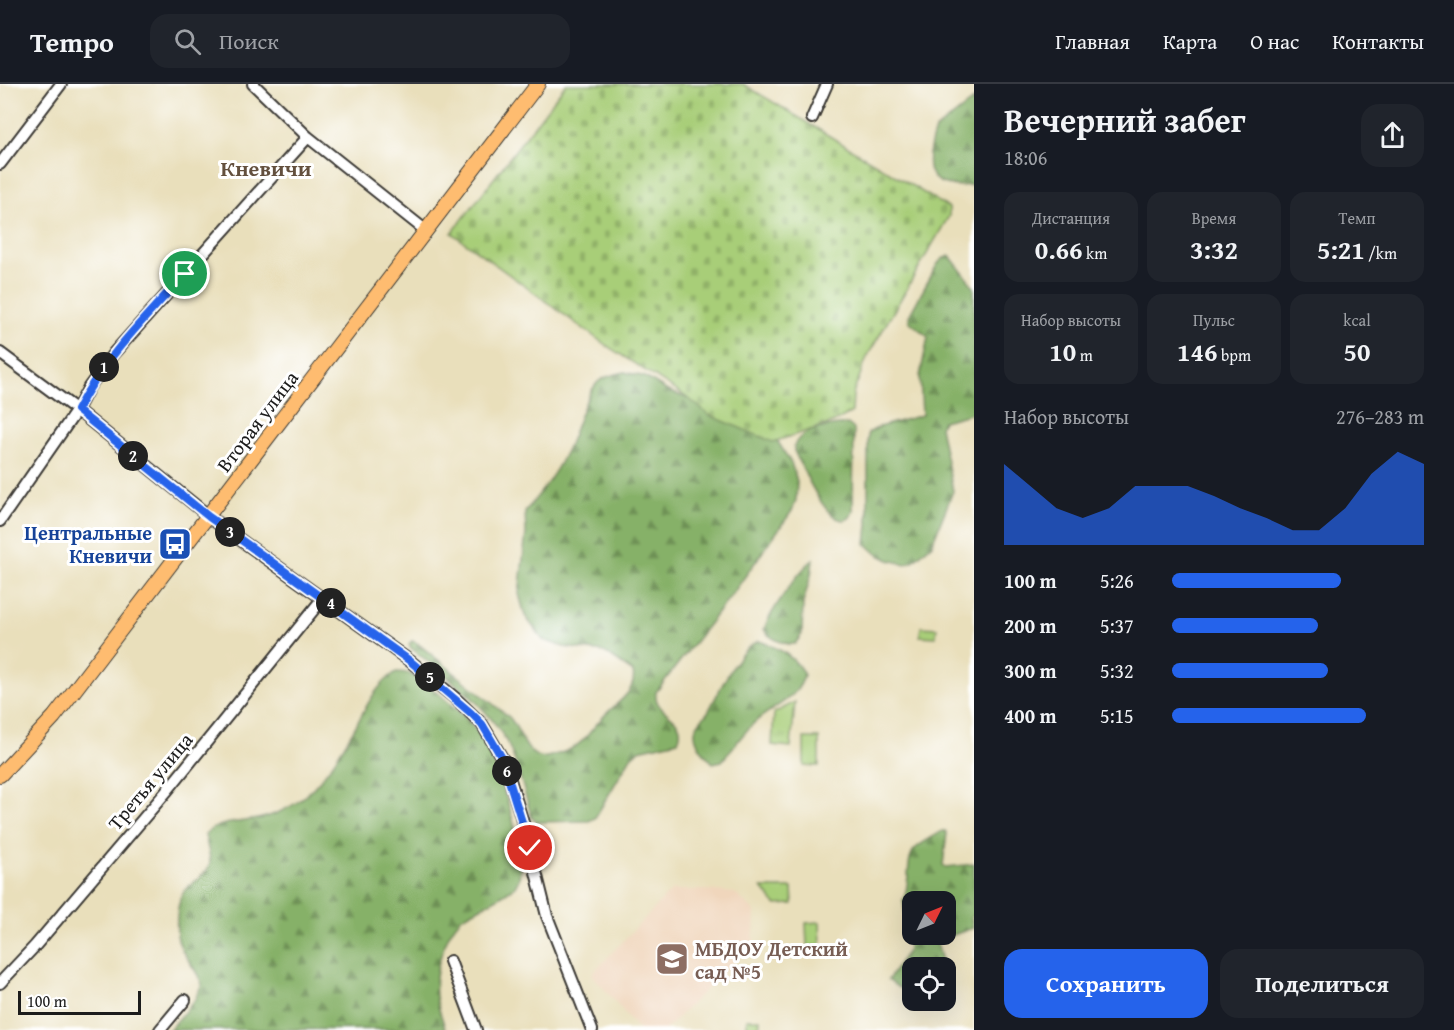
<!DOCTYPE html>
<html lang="ru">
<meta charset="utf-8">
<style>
body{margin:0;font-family:"Gentium Book Plus",serif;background:#20242c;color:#f1f3f6;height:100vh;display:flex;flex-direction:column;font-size:22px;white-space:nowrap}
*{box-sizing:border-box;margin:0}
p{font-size:20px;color:#9ea1a6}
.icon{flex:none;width:33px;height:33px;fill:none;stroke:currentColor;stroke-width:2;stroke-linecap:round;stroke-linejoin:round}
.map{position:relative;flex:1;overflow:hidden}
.panel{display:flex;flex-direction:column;background:#171b24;width:480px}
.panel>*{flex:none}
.needle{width:39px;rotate:47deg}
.controls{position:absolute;left:902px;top:807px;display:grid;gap:12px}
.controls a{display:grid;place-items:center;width:54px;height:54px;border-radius:12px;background:#171b24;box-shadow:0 6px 24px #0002;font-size:30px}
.scale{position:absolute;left:18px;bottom:15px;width:123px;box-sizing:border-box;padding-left:6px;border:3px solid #1c1c1c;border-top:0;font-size:16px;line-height:21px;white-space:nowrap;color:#1c1c1c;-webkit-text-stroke:4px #fff;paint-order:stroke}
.pin{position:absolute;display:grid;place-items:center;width:51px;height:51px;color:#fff;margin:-26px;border:3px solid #fff;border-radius:50%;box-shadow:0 2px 6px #0007}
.km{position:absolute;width:30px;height:30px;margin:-15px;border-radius:50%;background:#222;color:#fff;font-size:16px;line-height:30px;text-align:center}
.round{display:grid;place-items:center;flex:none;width:63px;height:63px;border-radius:18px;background:#20242c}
.headline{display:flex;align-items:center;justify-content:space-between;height:102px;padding:0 30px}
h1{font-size:33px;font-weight:800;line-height:45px}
.figures{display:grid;grid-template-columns:repeat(3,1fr);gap:9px;height:102px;padding:6px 30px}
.figures div{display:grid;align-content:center;border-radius:15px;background:#20242c;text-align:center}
.figures b{font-size:26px;font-weight:800}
.figures small{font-size:16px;font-weight:400}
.figures p{font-size:16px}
.chart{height:168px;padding:12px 30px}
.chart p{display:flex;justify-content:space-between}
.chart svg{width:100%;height:108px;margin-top:6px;fill:#2563eb;opacity:.7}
.button{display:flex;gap:12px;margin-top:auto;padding:12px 30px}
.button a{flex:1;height:69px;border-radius:18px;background:#2563eb;color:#fff;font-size:24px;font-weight:800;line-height:69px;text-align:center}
.button a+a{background:#20242c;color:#f1f3f6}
ul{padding:0 30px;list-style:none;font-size:20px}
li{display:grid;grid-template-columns:96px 72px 1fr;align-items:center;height:45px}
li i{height:15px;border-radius:8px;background:#2563eb}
header{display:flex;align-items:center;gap:36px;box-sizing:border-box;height:84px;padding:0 30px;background:#171b24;border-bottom:2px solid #363941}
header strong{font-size:28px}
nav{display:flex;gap:33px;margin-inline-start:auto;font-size:21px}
.search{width:420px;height:54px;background:#20242c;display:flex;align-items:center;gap:15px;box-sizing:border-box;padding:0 21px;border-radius:18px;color:#9ea1a6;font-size:22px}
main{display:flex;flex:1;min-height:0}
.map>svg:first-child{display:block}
</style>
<header>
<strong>Tempo</strong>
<div class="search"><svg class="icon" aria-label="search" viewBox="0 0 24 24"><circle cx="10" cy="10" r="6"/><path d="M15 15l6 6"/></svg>Поиск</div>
<nav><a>Главная</a><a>Карта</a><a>О нас</a><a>Контакты</a></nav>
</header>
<main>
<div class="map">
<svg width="974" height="946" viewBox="0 0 974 946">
<defs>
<pattern id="grass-tufts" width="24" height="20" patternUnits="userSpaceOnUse" patternTransform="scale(1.5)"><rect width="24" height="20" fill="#a8ce78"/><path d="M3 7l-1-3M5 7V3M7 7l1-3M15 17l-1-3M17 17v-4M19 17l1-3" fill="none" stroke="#90b067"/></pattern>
<pattern id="forest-firs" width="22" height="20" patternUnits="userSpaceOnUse" patternTransform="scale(1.5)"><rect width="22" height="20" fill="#86b168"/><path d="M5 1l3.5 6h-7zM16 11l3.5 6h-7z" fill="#6d8f55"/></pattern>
<pattern id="cemetery-stones" width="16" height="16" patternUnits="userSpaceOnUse" patternTransform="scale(1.5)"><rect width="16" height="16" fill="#a8ce78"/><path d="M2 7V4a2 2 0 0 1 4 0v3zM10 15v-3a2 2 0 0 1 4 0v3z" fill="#90b067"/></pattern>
</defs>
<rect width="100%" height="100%" fill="#fff"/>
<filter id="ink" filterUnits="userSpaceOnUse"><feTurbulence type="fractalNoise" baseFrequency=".0167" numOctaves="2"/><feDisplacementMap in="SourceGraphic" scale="12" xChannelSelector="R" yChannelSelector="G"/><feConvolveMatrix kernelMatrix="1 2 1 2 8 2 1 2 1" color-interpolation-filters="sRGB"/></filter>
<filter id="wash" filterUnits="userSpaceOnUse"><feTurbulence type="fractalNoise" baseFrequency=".008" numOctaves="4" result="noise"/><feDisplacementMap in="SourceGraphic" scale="24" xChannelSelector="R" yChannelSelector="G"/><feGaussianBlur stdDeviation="1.35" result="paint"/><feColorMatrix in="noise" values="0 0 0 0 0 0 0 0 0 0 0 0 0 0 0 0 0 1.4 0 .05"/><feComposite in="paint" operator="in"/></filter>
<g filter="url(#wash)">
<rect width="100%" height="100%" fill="#e9dfbb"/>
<path fill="#f0d6bc" d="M672,806H706L735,809L755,828L753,859L665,946H639L592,890Z"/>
<path fill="url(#grass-tufts)" stroke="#62754a" stroke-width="1.5" d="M921,543L937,544L936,553L920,552Z
M795,618L791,663L772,661L774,629Z
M804,654H819V682H804Z
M762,804H792L793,820L776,821Z
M820,838L821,862L807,863L806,839Z
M747,935H760L759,946H747Z"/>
<path fill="url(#forest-firs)" stroke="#516642" stroke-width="1.5" fill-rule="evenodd" d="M974,16V101C927,106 921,87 935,46Z
M950,172L974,203V329L943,337L940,343L953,407L932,460L913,477L905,480L889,476L877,470L866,460L868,441V349L879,343L922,331L920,292L928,253L909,237V232L937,181L942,175Z
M625,288L645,293L666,306L772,348L791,379L797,397L796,416L792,427L736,505L656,608C653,632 690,632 678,657L639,666L631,673L595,734L589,737L538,738L532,734C525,712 520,688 511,667C492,622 447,594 411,564L409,560L412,557L417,559L509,633C520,644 524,669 540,673C545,675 552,671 558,670C587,661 587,648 607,629C618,618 637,607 633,588L604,568L564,563L543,556L525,532L519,510L526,449L525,428C540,409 555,391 565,369C575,350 584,311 599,297C607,291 616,290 625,288Z
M848,340L854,345L853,427C851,432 850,435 844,436C824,437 802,382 794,367C793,345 831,342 848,340Z
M813,476L811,491L803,519L802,550L795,560C784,561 768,554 764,545C771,527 798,487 813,476Z
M759,557C778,563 796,574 804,591C798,617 769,623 752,641C741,652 732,665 722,677L713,679C705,671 694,659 695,647C696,640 704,634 708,628C719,609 737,564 759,557Z
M396,588C401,588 405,588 410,590C428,599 463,629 476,646C494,669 533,776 516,801C509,810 472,827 461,834C444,852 431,892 437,918C439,927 443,936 445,945L169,946L194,917L202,900C195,881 179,869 177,851C176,839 177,819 183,809C189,798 210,791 210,777C210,769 206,759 205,750C220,736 242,739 262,734C272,732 287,725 296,719C320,702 338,672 353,647C366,624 374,603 396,588Z
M942,747H945L947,749L943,781L946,783L974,780V831L971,833L973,844L936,857L944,883L912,884V907L899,904L888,896L908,866L906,835L903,816C911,801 905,778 914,766C921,758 934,753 942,747ZM912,818H945V850H912Z"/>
<path fill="url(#cemetery-stones)" stroke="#62754a" stroke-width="1.5" d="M566,0H743L949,124V132L867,273L853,310L852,328L832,339L773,358L709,331L688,314L607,262L452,149Z"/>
</g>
<g filter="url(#ink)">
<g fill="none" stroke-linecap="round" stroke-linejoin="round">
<defs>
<path id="minor" d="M253,0L308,53L425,146
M812,34L827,0
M0,80L61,0
M0,269L77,326L221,442L410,577L455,614L482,640L502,674L510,696L527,752L547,832L592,946
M0,437L77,326L89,303L113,270L308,53
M450,877L476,946
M0,899L35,862L166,708L323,514
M160,946L185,916"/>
<path id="major" d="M0,691L54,633L538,0"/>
</defs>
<use href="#minor" stroke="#3b3934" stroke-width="14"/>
<use href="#major" stroke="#3b3934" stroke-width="16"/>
<use href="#minor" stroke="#fff" stroke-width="10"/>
<use href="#major" stroke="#febc70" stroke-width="14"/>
</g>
</g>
<g fill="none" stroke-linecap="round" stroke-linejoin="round" filter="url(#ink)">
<defs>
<path id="route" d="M185,190C146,233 104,274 77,326L209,433L410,577L471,629L482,640L502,674L530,764"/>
</defs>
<use href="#route" stroke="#fff" stroke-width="12"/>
<use href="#route" stroke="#2563eb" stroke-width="8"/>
</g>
<defs>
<symbol id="bus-square" viewBox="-11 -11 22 22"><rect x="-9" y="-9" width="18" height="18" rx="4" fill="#1a4fb4" stroke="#fff"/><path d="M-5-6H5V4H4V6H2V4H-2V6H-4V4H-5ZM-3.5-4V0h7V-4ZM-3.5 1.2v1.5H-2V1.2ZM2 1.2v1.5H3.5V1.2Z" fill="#fff"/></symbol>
<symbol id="school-square" viewBox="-11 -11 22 22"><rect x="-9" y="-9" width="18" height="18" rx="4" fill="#8d6e63" stroke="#fff"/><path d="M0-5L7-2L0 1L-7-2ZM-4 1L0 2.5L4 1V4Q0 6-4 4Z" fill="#fff"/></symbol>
</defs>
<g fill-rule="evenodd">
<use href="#bus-square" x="156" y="441" width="38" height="38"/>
<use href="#school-square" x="653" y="856" width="38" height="38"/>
</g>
<g text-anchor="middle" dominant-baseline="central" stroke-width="6" stroke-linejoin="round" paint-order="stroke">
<g font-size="20" fill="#1c1c1c" stroke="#fff">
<text transform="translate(257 337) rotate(-53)">Вторая улица</text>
<text transform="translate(150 697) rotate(-50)">Третья улица</text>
</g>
<g font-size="20" font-weight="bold" fill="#164399" stroke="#fff" text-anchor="end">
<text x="152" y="448">Центральные<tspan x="152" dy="23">Кневичи</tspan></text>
</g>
<g font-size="20" font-weight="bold" fill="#785e54" stroke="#fff" text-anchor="start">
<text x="695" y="864">МБДОУ Детский<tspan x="695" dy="23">сад №5</tspan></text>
</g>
<g font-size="22" font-weight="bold" fill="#63503e" stroke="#fff">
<text x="266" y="84">Кневичи</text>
</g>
</g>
</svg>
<div class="controls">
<a><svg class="needle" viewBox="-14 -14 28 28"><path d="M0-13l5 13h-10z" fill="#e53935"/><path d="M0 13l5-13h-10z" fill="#9ea1a6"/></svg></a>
<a><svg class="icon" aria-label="locate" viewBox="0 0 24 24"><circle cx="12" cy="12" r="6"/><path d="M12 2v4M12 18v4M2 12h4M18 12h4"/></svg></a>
</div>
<div class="scale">100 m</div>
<div class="pin" style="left:185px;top:190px;background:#1e9e55"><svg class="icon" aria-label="arrive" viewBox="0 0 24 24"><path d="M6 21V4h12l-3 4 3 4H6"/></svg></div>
<div class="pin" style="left:530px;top:764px;background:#d93025"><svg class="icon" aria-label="check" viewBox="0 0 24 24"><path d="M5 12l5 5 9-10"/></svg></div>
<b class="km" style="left:104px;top:283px">1</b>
<b class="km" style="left:133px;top:372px">2</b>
<b class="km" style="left:230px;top:448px">3</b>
<b class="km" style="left:331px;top:519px">4</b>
<b class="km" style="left:430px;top:593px">5</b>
<b class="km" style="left:507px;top:687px">6</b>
</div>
<section class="panel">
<div class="headline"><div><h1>Вечерний забег</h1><p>18:06</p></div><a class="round"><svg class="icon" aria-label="share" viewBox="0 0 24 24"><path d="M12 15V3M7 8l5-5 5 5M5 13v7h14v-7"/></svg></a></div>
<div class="figures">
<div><p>Дистанция</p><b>0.66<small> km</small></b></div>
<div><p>Время</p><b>3:32</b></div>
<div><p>Темп</p><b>5:21<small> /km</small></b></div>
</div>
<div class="figures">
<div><p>Набор высоты</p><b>10<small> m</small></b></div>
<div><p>Пульс</p><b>146<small> bpm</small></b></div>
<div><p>kcal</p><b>50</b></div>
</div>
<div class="chart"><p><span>Набор высоты</span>276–283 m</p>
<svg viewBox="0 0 160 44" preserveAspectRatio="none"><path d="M0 44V11L10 20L20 29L30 33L40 29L50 20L60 20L70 20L80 24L90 29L100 33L110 38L120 38L130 29L140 15L150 6L160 11V44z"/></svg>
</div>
<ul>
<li><b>100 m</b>5:26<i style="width:67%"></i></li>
<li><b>200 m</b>5:37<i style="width:58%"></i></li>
<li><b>300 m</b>5:32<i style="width:62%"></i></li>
<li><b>400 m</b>5:15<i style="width:77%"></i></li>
</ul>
<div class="button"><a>Сохранить</a><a>Поделиться</a></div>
</section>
</main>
